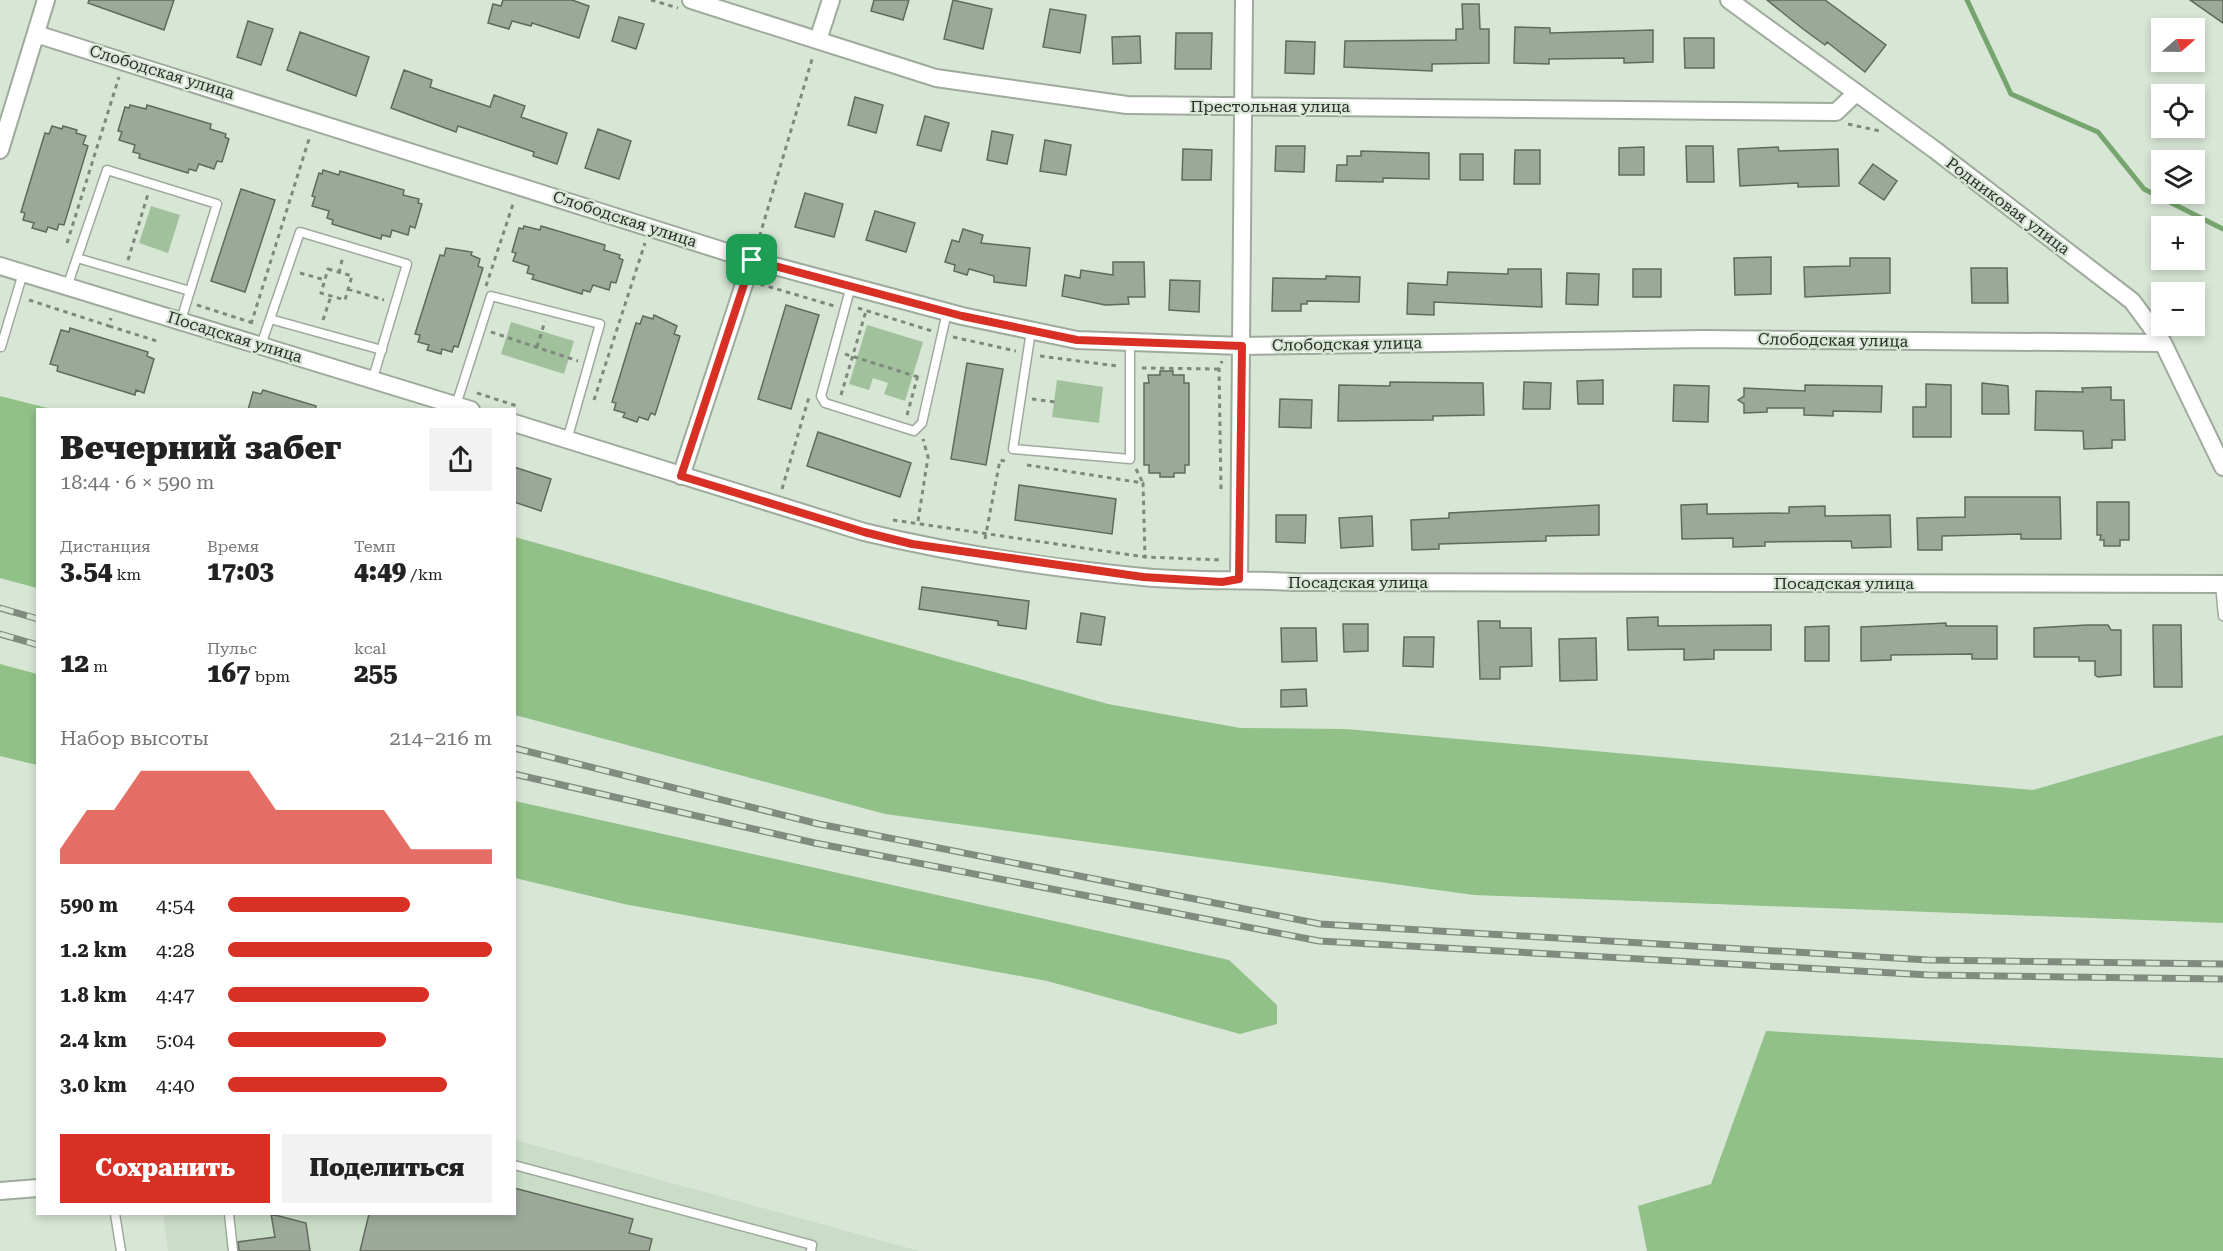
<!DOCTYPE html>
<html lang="ru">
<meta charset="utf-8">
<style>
body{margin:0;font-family:"Roboto Serif",serif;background:#f2f2f2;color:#222;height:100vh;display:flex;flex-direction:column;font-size:22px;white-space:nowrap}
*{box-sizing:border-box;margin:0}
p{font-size:20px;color:#767676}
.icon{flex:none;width:33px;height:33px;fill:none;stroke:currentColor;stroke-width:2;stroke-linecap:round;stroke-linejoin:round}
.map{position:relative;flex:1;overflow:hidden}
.side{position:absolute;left:36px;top:408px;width:480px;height:807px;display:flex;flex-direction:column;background:#fff;border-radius:0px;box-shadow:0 3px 9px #0003}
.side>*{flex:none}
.needle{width:39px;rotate:70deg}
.controls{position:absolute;left:2151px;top:18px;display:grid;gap:12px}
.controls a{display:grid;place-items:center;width:54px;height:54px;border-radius:0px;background:#fff;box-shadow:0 3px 9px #0003;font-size:30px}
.pin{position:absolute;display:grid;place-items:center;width:51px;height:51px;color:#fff;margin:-26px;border-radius:12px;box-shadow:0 3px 9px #0006}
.round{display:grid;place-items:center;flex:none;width:63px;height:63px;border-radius:0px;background:#f2f2f2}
.overview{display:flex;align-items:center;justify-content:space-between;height:102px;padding:0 24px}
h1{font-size:33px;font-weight:800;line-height:45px}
.metrics{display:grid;grid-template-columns:repeat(3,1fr);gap:9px;height:102px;padding:6px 24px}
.metrics div{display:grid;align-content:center}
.metrics b{font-size:26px;font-weight:800}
.metrics small{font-size:16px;font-weight:400}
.metrics p{font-size:16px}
.chart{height:168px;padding:12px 24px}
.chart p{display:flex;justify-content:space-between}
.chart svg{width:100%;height:108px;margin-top:6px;fill:#d93025;opacity:.7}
.cta{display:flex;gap:12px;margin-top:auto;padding:12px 24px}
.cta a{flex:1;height:69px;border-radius:0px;background:#d93025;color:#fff;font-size:24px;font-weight:800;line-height:69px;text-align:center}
.cta a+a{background:#f2f2f2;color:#222}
ul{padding:0 24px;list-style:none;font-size:20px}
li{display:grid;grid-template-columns:96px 72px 1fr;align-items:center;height:45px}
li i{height:15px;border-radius:8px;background:#d93025}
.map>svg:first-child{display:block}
</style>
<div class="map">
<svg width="2223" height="1251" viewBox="0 0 2223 1251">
<rect width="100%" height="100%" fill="#d8e6d6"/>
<path fill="#caddc7" d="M515,1140L919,1251H168L163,1214H514Z"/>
<path fill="#a1c19c" d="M151,206L180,215L168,253L139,243Z
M511,322L574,341L564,374L501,354Z
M867,325L923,342L905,401L884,394L888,383L873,378L869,390L849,384Z
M1057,380L1103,387L1099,423L1052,417Z"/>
<path fill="#91c088" d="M0,396L51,409L38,410L37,588L0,578Z
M515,537L1108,704L1240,728L1346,729L2033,790L2223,735V923L1474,895L885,814L515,715Z
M0,664L37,674V765L0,756Z
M515,801L1229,960L1277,1005V1024L1240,1034L1047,981L624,904L515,878Z
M1766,1031L2223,1058V1251H1647L1638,1206L1711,1184Z"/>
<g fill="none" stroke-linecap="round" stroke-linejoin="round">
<path stroke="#77a56f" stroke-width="5" d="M1967,0L2011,94L2098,132L2144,189L2223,229"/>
</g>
<path fill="#9ca99a" stroke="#606b5e" stroke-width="1.5" d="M89,0H174L164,30L88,3Z
M503,0H572L589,6L579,38L532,23L531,26L512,21L509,29L488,23L493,4L501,6Z
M874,0H909L903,20L871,11Z
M953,0L992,9L983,49L944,39Z
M1767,0H1825L1886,45L1865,72L1827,42L1825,45L1803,29Z
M2190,0H2223V23Z
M1462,4H1479L1480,29H1489V63L1432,64V71L1344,67L1345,41L1456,40V29H1463Z
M1050,9L1086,15L1080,53L1043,47Z
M619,17L644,24L636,49L612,41Z
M248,21L273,29L261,65L237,57Z
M1515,27L1550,28V33L1653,30V62L1624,63V58L1549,59V64L1514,63Z
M300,32L369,57L356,96L287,70Z
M1176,33H1212L1211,69H1175Z
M1140,36L1141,63L1113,64L1112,37Z
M1684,38H1714V68H1685Z
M1286,41L1315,42L1314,74L1285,73Z
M404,70L432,80L430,87L490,107L494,95L525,106L521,117L567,133L557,164L533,156L534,152L458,126L456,132L391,108Z
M855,97L883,105L876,133L848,125Z
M130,105L146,109L147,105L211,124L210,129L226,134L225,137L229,139L222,162L217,161L214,169L199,164L196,171L189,169L188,173L139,158L140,154L133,152L135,145L119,140L122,132L118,131L125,107L129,108Z
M925,116L949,123L941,151L917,145Z
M52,126L62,129L63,126L77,130L76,133L86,136L83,144L88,146L64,225L59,224L57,230L48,227L46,232L32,228L34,223L23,220L25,213L21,212L45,133L49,134Z
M598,129L631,141L619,179L585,168Z
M992,131L1013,135L1007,164L987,160Z
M1045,140L1071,145L1066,175L1040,171Z
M1276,146H1305L1304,172L1275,171Z
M1686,146H1713L1714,182H1687Z
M1644,147V175H1619V148Z
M1778,147L1779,151L1838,149L1839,186L1798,187V183L1740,186L1738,149Z
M1183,149L1212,150L1211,180H1182Z
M1515,150H1540V184H1514Z
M1361,151L1429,153V179L1383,178V182L1336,181L1337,165H1347V156H1361Z
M1460,154H1483V180H1460Z
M1873,164L1897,181L1884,200L1859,183Z
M323,170L339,175L340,171L404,190L403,195L419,199L418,203L422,204L415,228L410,226L408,235L392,230L390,237L382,235L381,239L332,224L333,220L327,218L329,211L312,206L315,197L312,196L319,173L322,174Z
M241,189L275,200L245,292L211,281Z
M805,193L843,204L834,237L795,227Z
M875,211L915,223L906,252L866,240Z
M524,226L540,230L541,226L605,245L604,250L620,255L619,258L623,260L616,283L611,282L609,290L593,285L590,292L583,290L582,294L532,279L534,275L527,273L529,266L513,261L516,253L512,252L519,228L523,229Z
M963,229L983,235L981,243L1030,248L1026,286L994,282V276L969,269L967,275L954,271L955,265L945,262L952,240L959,242Z
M446,248L472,252L471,255L480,259L478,266L483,268L458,347L454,346L452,352L442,349L441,354L427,350L429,345L418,342L420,335L415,334L440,255L444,256Z
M1771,257V294L1735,295L1734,258Z
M1850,258H1890V293L1805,297L1804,267L1850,266Z
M1113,262H1144L1145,297H1128L1129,304L1105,305L1062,296L1065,275L1080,278L1081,270L1113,275Z
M1971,268H2007L2008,303H1972Z
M1508,269H1541L1542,307L1434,302V315L1407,314L1408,283L1447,285L1448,272L1508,274Z
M1633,269H1661V297H1633Z
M1567,273L1599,274L1598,305L1566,304Z
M1326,276L1360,277L1359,302L1307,301V304H1301V311H1272L1273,278L1326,279Z
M1170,280L1200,281L1199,312L1169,310Z
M786,305L819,315L791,409L758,399Z
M654,315L677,326L674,334L680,336L655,415L651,413L648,420L639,417L637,422L623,417L625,413L614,410L616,403L612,402L636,323L640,324L643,316L653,319Z
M70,328L148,352L147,356L154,359L144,393L136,390L135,395L57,371L58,366L50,364L61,330L69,332Z
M967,363L1003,369L986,465L951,459Z
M1160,371H1173V375H1184V383H1189V465H1185V473H1174V477H1160V473H1149V465H1144V383H1149L1148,375H1160Z
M1603,380V404H1578L1577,381Z
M1390,382L1483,383L1484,415L1433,416V420L1338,421L1339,385L1390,386Z
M1524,382L1551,383L1550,409H1523Z
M1982,383L2008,386L2009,414H1982Z
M1926,384L1951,385V437H1913V407H1926Z
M1674,385L1709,386L1708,422L1673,421Z
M1805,385L1882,386L1881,412L1833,411V416L1804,415V408H1767V412L1744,413V404L1738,400L1744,396V388L1805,391Z
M2111,387V400H2124L2125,440H2112V448L2084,449L2083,431L2035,430L2036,391L2083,392L2082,388Z
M263,390L316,406L315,410H248L253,392L261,394Z
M1280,399L1312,400L1311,428L1279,427Z
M818,432L911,463L900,497L807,466Z
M514,467L551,479L541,511L514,502Z
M1019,485L1116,499L1112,534L1015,520Z
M1965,497H2060L2061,539H2021V534L1942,536V550H1918L1917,518L1965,517Z
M2097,502H2129V540H2120V546H2104V540H2100L2101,535H2097Z
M1707,504V514L1789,513V507L1825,506V516L1890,515L1891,547L1852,548L1851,541L1765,542V546L1733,547V538L1682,539L1681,505Z
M1599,505V535L1546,536V541L1439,544V549L1412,550L1411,520L1449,518V513Z
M1276,515H1306L1305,543L1276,542Z
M1372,516L1373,546L1341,548L1339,518Z
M922,587L1029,601L1026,629L998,625V621L919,609Z
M1081,613L1105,617L1101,645L1077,642Z
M1658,617V626L1771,625V650H1714V659L1684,660V649L1628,650L1627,618Z
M1478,621H1500V628H1531L1532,666L1500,667V679H1480Z
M1946,623V626H1997V659H1972V654L1891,655V660L1861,661V627Z
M1343,624H1368V651L1344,652Z
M2087,625H2108L2111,630H2121V675L2098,677L2095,675V661H2079V657H2034V628Z
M2153,625H2181L2182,687H2154Z
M1829,626V661H1805V627Z
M1281,628H1316L1317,661L1282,662Z
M1404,637H1434L1433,667L1403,666Z
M1596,638L1597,680L1560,681L1559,639Z
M1306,689L1307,706L1281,707V690Z
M514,1188L633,1219L629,1233L652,1239L649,1251H360L369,1214H514Z
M271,1214L306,1223L310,1251H239L238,1242L275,1237Z"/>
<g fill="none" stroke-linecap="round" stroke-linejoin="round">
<defs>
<path id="lane" d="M77,258L190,291
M851,286L821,396L825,403L914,431L922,423L947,312
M67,287L107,170L217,204L181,320
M270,319L382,350
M1031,331L1013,449L1130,459V342
M261,345L300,232L407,264L373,378
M1,347L23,273
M456,405L491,296L600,324L567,440
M2220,584L2223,616
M514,1165L812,1245L811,1251
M115,1214L121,1251
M229,1214L233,1251"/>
<path id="street" d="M691,0L936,78L1127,105L1836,112L1856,93
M1729,0L1935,150L2132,301L2163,343L2223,467
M36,34L752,260L962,316L1077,340L1242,346L1703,339L2163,343
M818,40L831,0
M0,150L46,0
M0,266L471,410
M514,423L864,532C955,554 1050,568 1143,577C1194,582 1243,579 1293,582L2223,584
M681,476L752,260
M1239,579L1244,0
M0,1191L38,1188"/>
</defs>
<use href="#lane" stroke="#9eab9c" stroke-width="11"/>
<use href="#street" stroke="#9eab9c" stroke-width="20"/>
<path stroke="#7e887d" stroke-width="3" stroke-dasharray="4.5 4.5" stroke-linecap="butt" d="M651,0L678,8
M1848,124L1880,131
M67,243L119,77
M757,245L813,56
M128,260L148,194
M328,269L352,276L345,300L321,293Z
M300,273L325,280
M339,273L343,256
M760,284L834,306
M486,286L514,201
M348,289L384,300
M29,300L109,326L111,318
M197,305L256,324
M858,308L932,331
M323,320L331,296
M251,324L310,136
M109,326L160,342
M491,332L578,361
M953,337L1016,351
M537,347L545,321
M845,354L921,378
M1040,356L1117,366
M1142,368L1219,369
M477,393L517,406
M841,395L866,311
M1032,399L1055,402
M594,400L645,243
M907,415L918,375
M1027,465L1143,483L1145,557
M1136,469L1143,483
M782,489L809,397
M1221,489L1219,369L1222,361
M893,520L1145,557L1222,560
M918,521L928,457L923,439
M985,539L1000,460L1009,462"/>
<use href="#lane" stroke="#fff" stroke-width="8"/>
<use href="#street" stroke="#fff" stroke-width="16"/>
<defs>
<path id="rail" d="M0,608L38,619
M0,634L38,645
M514,748L819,824L1320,924L1928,960L2223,964
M514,774L815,843L1319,941L1929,975L2223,979"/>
</defs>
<use href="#rail" stroke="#818b80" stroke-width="7"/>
<use href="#rail" stroke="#d8e6d6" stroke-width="4.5" stroke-dasharray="14" stroke-linecap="butt"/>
</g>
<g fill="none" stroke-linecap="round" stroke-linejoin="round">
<defs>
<path id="route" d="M752,260L962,316L1077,340L1242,346L1239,579L1222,582L1143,577L912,544L864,532L681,476Z"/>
</defs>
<use href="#route" stroke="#fff" stroke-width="12"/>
<use href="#route" stroke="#d93025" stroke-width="8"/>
</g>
<g text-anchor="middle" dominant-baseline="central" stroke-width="4.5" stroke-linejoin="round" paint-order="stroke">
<g font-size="16" fill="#292e28" stroke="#d8e6d6">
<text transform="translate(162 72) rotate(17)">Слободская улица</text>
<text x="1270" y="106">Престольная улица</text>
<text transform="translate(2008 206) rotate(37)">Родниковая улица</text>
<text transform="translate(625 219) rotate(18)">Слободская улица</text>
<text transform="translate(235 337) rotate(17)">Посадская улица</text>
<text transform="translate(1833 340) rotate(1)">Слободская улица</text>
<text transform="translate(1347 344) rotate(-1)">Слободская улица</text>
<text x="1358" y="582">Посадская улица</text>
<text x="1844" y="583">Посадская улица</text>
</g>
</g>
</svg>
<div class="controls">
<a><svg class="needle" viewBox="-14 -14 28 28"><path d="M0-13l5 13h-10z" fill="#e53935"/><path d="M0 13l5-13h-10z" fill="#767676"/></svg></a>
<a><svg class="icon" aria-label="locate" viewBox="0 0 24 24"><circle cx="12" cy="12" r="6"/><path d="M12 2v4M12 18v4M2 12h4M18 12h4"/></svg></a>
<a><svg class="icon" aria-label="layers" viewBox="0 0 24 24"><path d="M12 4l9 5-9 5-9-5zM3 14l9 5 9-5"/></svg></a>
<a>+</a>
<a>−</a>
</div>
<div class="pin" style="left:752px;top:260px;background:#1e9e55"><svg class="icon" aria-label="arrive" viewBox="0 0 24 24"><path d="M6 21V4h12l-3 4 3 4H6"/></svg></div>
<section class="side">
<div class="overview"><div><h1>Вечерний забег</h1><p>18:44 · 6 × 590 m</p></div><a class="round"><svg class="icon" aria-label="share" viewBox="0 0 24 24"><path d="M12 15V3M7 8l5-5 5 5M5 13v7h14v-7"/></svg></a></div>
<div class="metrics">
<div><p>Дистанция</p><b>3.54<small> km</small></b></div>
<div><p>Время</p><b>17:03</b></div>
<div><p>Темп</p><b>4:49<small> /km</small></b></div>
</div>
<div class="metrics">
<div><b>12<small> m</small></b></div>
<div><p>Пульс</p><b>167<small> bpm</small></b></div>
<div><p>kcal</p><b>255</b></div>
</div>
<div class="chart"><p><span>Набор высоты</span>214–216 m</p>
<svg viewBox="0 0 160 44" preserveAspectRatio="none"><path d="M0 44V38L10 22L20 22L30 6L40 6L50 6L60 6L70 6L80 22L90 22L100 22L110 22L120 22L130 38L140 38L150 38L160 38V44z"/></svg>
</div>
<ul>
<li><b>590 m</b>4:54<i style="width:69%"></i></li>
<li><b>1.2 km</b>4:28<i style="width:100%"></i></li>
<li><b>1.8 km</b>4:47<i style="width:76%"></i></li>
<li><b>2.4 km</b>5:04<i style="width:60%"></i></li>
<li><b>3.0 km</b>4:40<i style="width:83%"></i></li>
</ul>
<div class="cta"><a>Сохранить</a><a>Поделиться</a></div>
</section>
</div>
